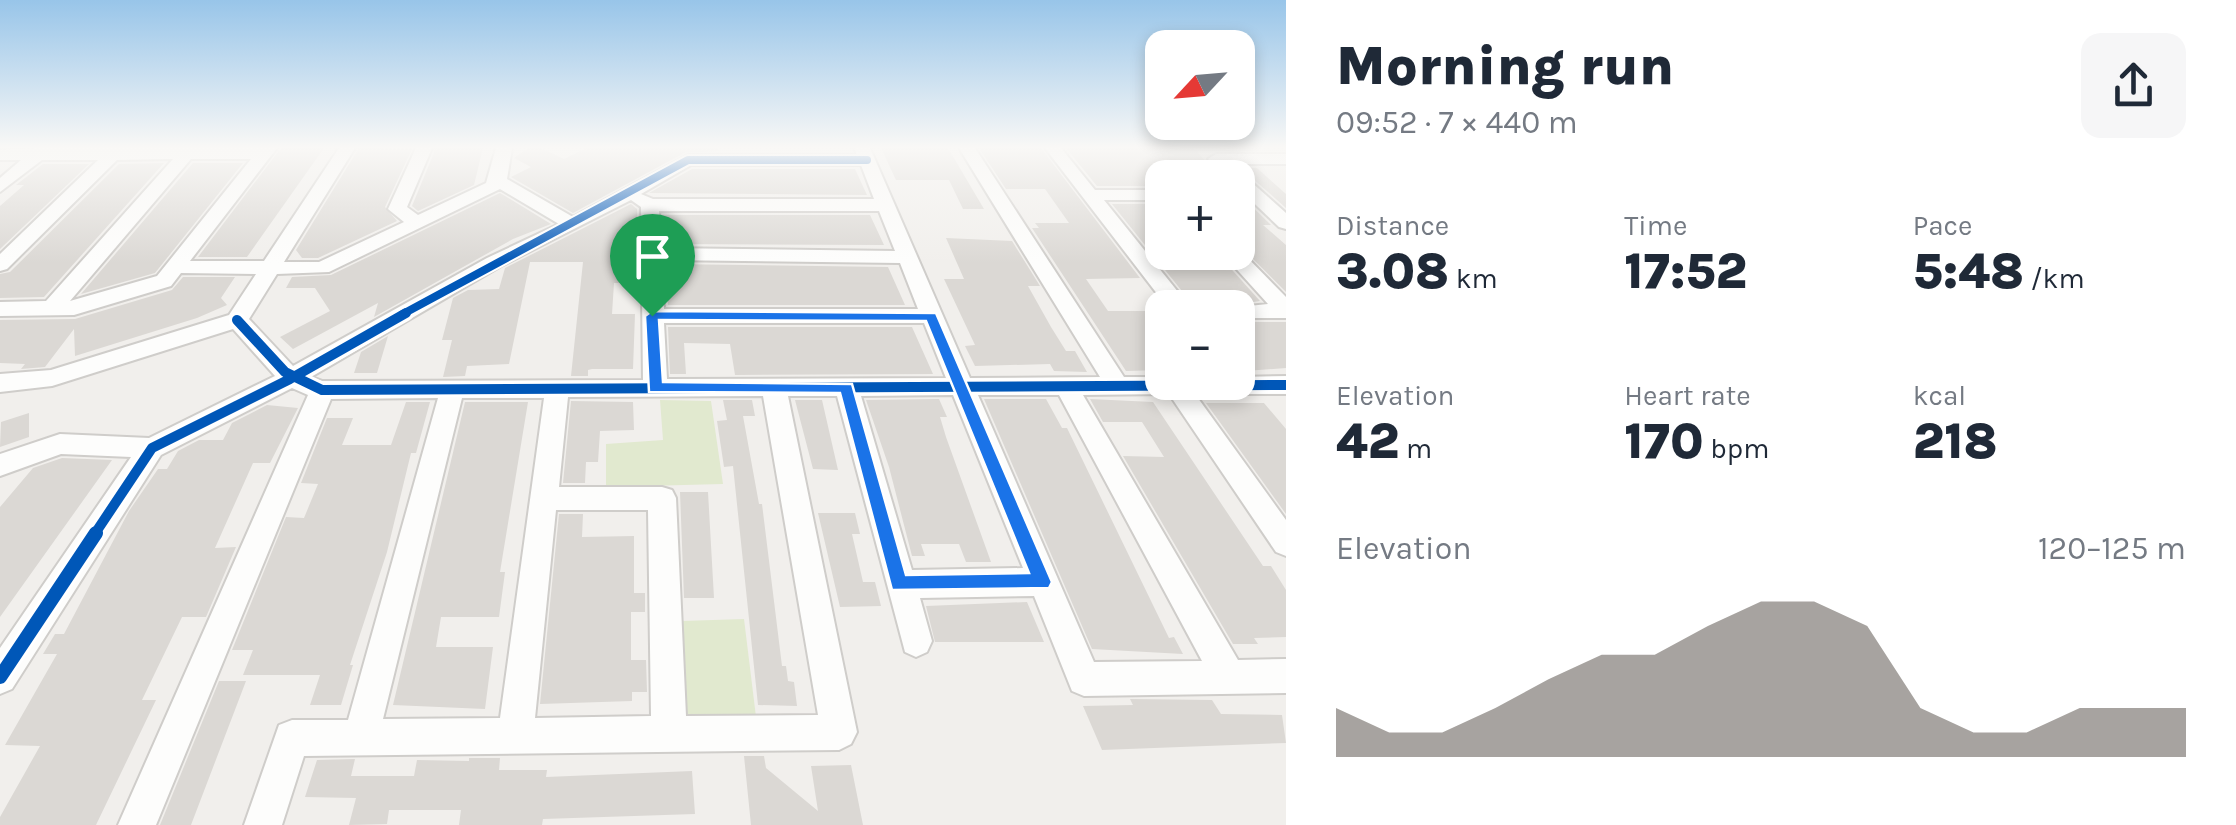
<!DOCTYPE html>
<meta charset="utf-8">
<style>
body{margin:0;font-family:Karla,sans-serif;background:#f6f6f7;color:#1f2937;height:100vh;display:flex;flex-direction:column;font-size:38px;white-space:nowrap}
*{box-sizing:border-box;margin:0}
p{font-size:32px;color:#747a83}
.icon{flex:none;width:55px;height:55px;fill:none;stroke:currentColor;stroke-width:2;stroke-linecap:round;stroke-linejoin:round}
.map{position:relative;flex:1;overflow:hidden}
.panel{display:flex;flex-direction:column;background:#fff;width:950px}
.panel>*{flex:none}
.needle{width:65px;rotate:244deg}
.tools{position:absolute;left:1145px;top:30px;display:grid;gap:20px}
.tools a{display:grid;place-items:center;width:110px;height:110px;border-radius:20px;background:#fff;box-shadow:0 5px 15px #0003;font-size:50px}
.pin{position:absolute;display:grid;place-items:center;width:85px;height:85px;color:#fff;margin:-102px -42px;border-radius:50% 50% 50% 0;rotate:-45deg;box-shadow:0 0 10px #0007}
.pin .icon{rotate:45deg}
.round{display:grid;place-items:center;flex:none;width:105px;height:105px;border-radius:20px;background:#f6f6f7}
.headline{display:flex;align-items:center;justify-content:space-between;height:170px;padding:0 50px}
h1{font-size:55px;font-weight:800;line-height:75px}
.figures{display:grid;grid-template-columns:repeat(3,1fr);gap:15px;height:170px;padding:10px 50px}
.figures div{display:grid;align-content:center}
.figures b{font-size:50px;font-weight:800}
.figures small{font-size:28px;font-weight:400}
.figures p{font-size:28px}
.chart{height:280px;padding:20px 50px}
.chart p{display:flex;justify-content:space-between}
.chart svg{width:100%;height:180px;margin-top:10px;fill:#827d78;opacity:.7}
main{display:flex;flex:1;min-height:0}
.map>svg:first-child{display:block}
</style>
<main>
<div class="map">
<svg width="1286" height="825" viewBox="0 0 1286 825">
<rect width="100%" height="100%" fill="#f1efec"/>
<path fill="#e1e9cf" d="M660,400L711,401L723,484L606,487V444L663,440Z
M744,619L757,725L686,719L682,621Z"/>
<path fill="#dbd8d4" d="M281,148H324L247,257H198Z
M359,148L412,149L385,207L397,221L318,258H302L296,250Z
M436,148H483L474,185L418,211L412,206Z
M528,148H541L564,159L587,148H718V151L686,152L573,213L511,177L531,167L514,158Z
M881,148H948L984,209H963L949,180H896Z
M979,148H1041L1140,278L1086,279L1108,311H1162V370L1126,371L1032,228H1039L1035,223H1069L1045,189H1006Z
M1066,148H1194L1220,178H1162V186H1097Z
M164,163L44,297L0,298V274L10,272L119,164Z
M193,163H243L155,273L81,294Z
M43,164H89L0,249V206L24,185H16Z
M1241,168H1257L1286,194V208Z
M692,169H855L867,195L649,193Z
M500,193L551,224L513,239L374,317L378,303L293,349L280,337L330,311L315,288H286L292,277L331,275Z
M1238,193L1271,225H1263L1286,245V292L1238,244Z
M631,204L637,209L638,283H614L612,314H635L633,369H592L588,370V376H571L583,262H530L509,364L467,366L465,376L443,377L452,340H442L453,298L468,290L499,289L505,268Z
M1112,204H1162V252H1216L1260,301L1226,306L1222,301H1190Z
M663,215H870L884,245L665,244Z
M946,238L1012,241L1040,286H1028L1051,327L1066,351H1075L1087,372L1054,371L1050,364L975,366L965,346L975,345L944,279H964Z
M666,264L888,267L905,305H668Z
M183,277H235L221,298L227,305L197,318L75,356L74,329L45,367L21,369L25,364L0,363V320L75,319L172,290Z
M1238,322H1286V368L1245,371L1238,361Z
M668,327H912L933,374L735,375L730,344L684,343L686,374H670Z
M388,336L377,373H354L361,352Z
M939,399L947,417H940L946,437L991,562H966L959,544H921L925,556H912L889,467L866,400Z
M984,399H1046L1062,428H1067L1169,638L1174,637L1183,654L1092,649Z
M1090,399L1153,402L1263,566H1271L1286,590V637L1254,638L1258,644H1233L1123,456L1164,457L1142,422H1103Z
M723,400H752L755,416H743L759,504H762L782,666H786L788,681L794,682L797,706L758,705L733,466L724,467L717,421L727,420Z
M795,400H822L838,470L813,469Z
M571,401L633,402L634,430L600,431L598,462H586L585,483H563Z
M406,402H430L416,453H411L387,552L350,665H353L341,705H310L320,675H243L253,650H232L286,517L304,518L318,484L301,483L327,418H353L342,445H391Z
M465,402H528L500,572H505L499,617H441L436,647H493L485,709L393,705Z
M1206,403H1264L1286,429V514Z
M267,405L298,408L270,463H253L215,548L236,547L206,617H182L142,700H156L96,825H0V817L40,746L5,745L57,654H43L55,634H64L129,511L158,469H167L178,451L199,440H223L232,423Z
M29,413V437L0,447L1,422Z
M62,458L112,460L0,617V507L33,468Z
M680,492H708L714,598H684Z
M818,513H855L860,534H852L863,582H875L881,606L840,607Z
M559,514H583L582,537L634,536V593H645V612H631V660H646L647,692H632V701L540,704Z
M1027,602L1044,642H935L926,606Z
M219,681H246L191,825H160Z
M1130,699L1212,700L1221,714L1282,715L1286,743L1102,750L1083,706L1133,705Z
M744,756H764L766,768L818,811L811,766L851,765L863,825H751Z
M469,758H500L499,770H547L546,777L692,771L695,814L543,819L542,825H459L461,810H389L387,824L349,825L356,798L305,797L317,760L355,759L351,776H414L417,760L469,761Z"/>
<g fill="none" stroke-linecap="round" stroke-linejoin="round">
<defs>
<path id="minor" d="M36,148H277L190,261H264L339,148H355L284,262H319L404,222L388,209L416,148H432L407,207L418,215L486,183L496,148H512L507,179L573,217L688,155H857L854,148H870L970,378L1100,377L959,148H975L1124,377H1162V382H1238V377L1286,376V394H1195L1286,520V556L1276,552L1169,394L1083,395L1238,660L1286,659V693L1084,696L1072,691L1034,596L920,598L932,641L927,652L916,657L905,652L837,396H788L857,732L851,744L839,750L304,756L282,825H244L279,725L292,720H348L438,398L331,399L156,825H118L308,395L292,388L161,455L12,689L0,694V648L131,457L61,454L0,476V454L60,434L149,438L275,376L233,329L52,386L0,392V374L51,370L229,315L256,274L181,273L171,286L74,315L0,316V302L46,301L173,159L117,160L7,269L0,271V254L98,160H42L0,192V178L21,160H0V150ZM191,159H251L157,276L70,301ZM691,165H861L874,199H653L641,194ZM500,189L559,224L487,258L293,366L249,319L277,274L329,272ZM631,200L641,207L643,380L322,381L311,377L501,266ZM659,211H879L895,251L661,248ZM662,260L900,263L918,309H664ZM664,323H924L946,378L667,379ZM953,395L1023,568L912,570L861,396ZM978,395H1059L1202,661L1094,662ZM763,396L818,715L686,716L676,498L672,490L662,487H559L568,397ZM462,398H544L500,718L383,719ZM556,510H648L651,716L535,718Z
M1045,148H1061L1095,190H1162V200H1104L1191,308H1168Z
M1286,154V164H1231L1286,213V229L1279,227L1238,188V178H1225L1208,159L1216,154Z
M1238,248L1286,297V318H1238V308H1229L1268,304L1221,252H1238Z"/>
</defs>
<use href="#minor" stroke="#cfcdca" stroke-width="4"/>
<use href="#minor" fill="#fdfdfc" fill-rule="evenodd"/>
<defs>
<path id="cycleway-far2" d="M401,315L688,160H867"/>
<path id="cycleway-far1" d="M237,320L285,372L322,390L1286,385
M94,535L152,448L290,379L406,313"/>
<path id="cycleway" d="M0,677L96,533"/>
</defs>
<use href="#cycleway-far2" stroke="#fff" stroke-width="12"/>
<use href="#cycleway-far1" stroke="#fff" stroke-width="16"/>
<use href="#cycleway" stroke="#fff" stroke-width="20"/>
<use href="#cycleway-far2" stroke="#0057b8" stroke-width="8"/>
<use href="#cycleway-far1" stroke="#0057b8" stroke-width="10"/>
<use href="#cycleway" stroke="#0057b8" stroke-width="14"/>
</g>
<linearGradient id="sky" x2="0" y2="1"><stop stop-color="#98c5e9"/><stop offset="0.56" stop-color="#f9f8f6"/><stop offset="1" stop-color="#f9f8f6" stop-opacity="0"/></linearGradient>
<rect width="1286" height="263" fill="url(#sky)"/>
<path fill="#1a73e8" stroke="#fff" stroke-width="2.5" fill-rule="evenodd" d="M652,311L936,313L1052,582L1049,588L892,590L840,393L649,392L645,316ZM659,320L926,321L1029,573L906,575L852,384L663,382Z"/>
</svg>
<div class="tools">
<a><svg class="needle" viewBox="-14 -14 28 28"><path d="M0-13l5 13h-10z" fill="#e53935"/><path d="M0 13l5-13h-10z" fill="#747a83"/></svg></a>
<a>+</a>
<a>−</a>
</div>
<div class="pin" style="left:652px;top:316px;background:#1e9e55"><svg class="icon" aria-label="arrive" viewBox="0 0 24 24"><path d="M6 21V4h12l-3 4 3 4H6"/></svg></div>
</div>
<section class="panel">
<div class="headline"><div><h1>Morning run</h1><p>09:52 · 7 × 440 m</p></div><a class="round"><svg class="icon" aria-label="share" viewBox="0 0 24 24"><path d="M12 15V3M7 8l5-5 5 5M5 13v7h14v-7"/></svg></a></div>
<div class="figures">
<div><p>Distance</p><b>3.08<small> km</small></b></div>
<div><p>Time</p><b>17:52</b></div>
<div><p>Pace</p><b>5:48<small> /km</small></b></div>
</div>
<div class="figures">
<div><p>Elevation</p><b>42<small> m</small></b></div>
<div><p>Heart rate</p><b>170<small> bpm</small></b></div>
<div><p>kcal</p><b>218</b></div>
</div>
<div class="chart"><p><span>Elevation</span>120–125 m</p>
<svg viewBox="0 0 160 44" preserveAspectRatio="none"><path d="M0 44V32L10 38L20 38L30 32L40 25L50 19L60 19L70 12L80 6L90 6L100 12L110 32L120 38L130 38L140 32L150 32L160 32V44z"/></svg>
</div>
</section>
</main>
